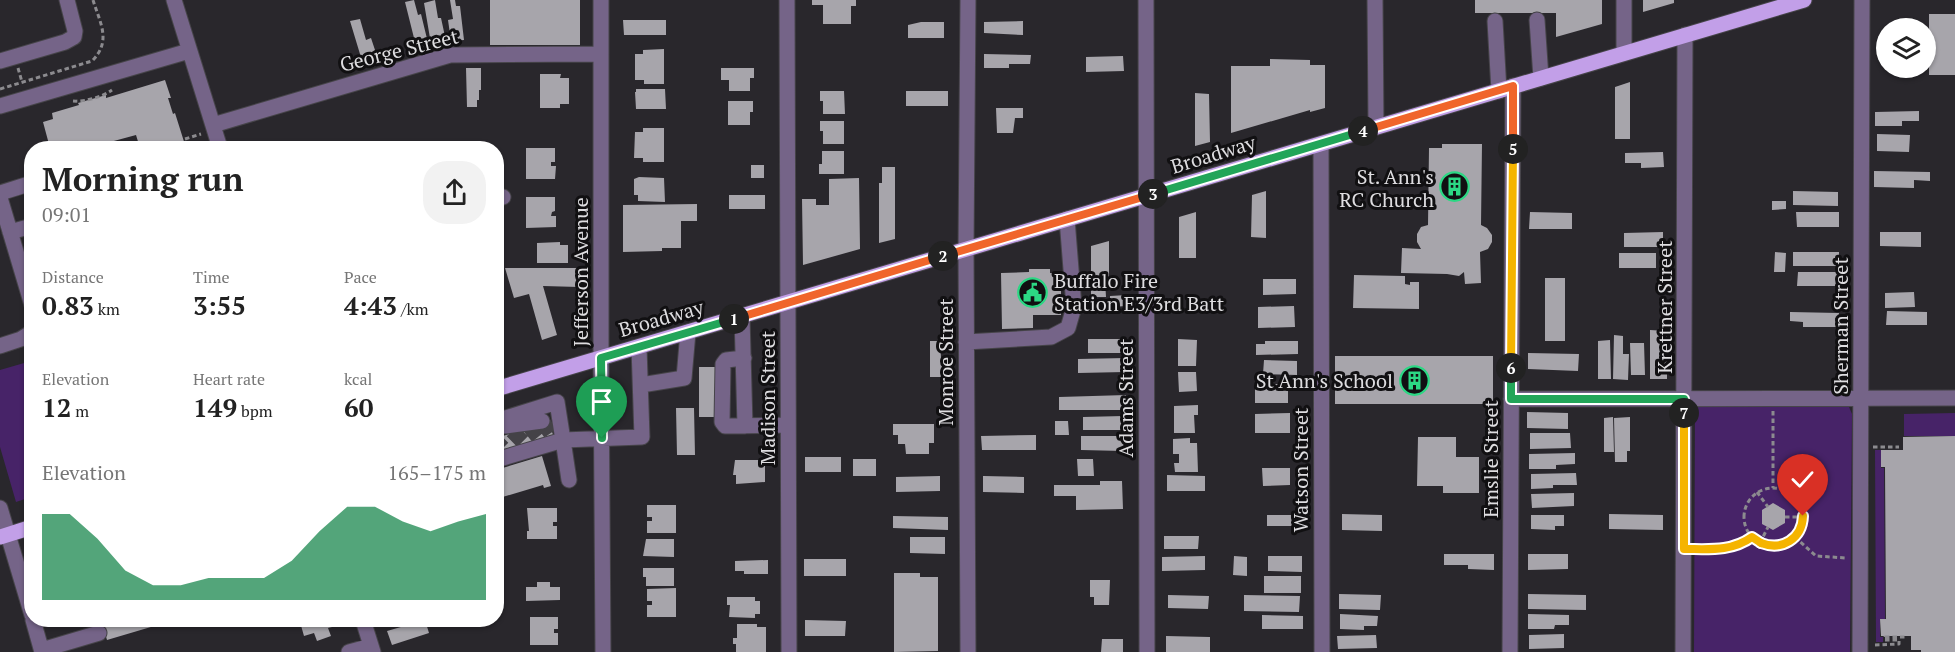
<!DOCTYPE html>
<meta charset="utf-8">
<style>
body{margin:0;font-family:"PT Serif",serif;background:#f2f2f2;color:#222;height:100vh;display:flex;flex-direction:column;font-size:22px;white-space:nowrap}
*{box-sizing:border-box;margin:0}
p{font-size:20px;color:#767676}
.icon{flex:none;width:33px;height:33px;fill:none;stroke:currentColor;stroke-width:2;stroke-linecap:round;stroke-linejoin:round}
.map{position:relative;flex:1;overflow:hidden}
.panel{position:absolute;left:24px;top:141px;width:480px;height:486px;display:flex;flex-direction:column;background:#fff;border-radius:24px;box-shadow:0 2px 4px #0004}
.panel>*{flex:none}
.buttons{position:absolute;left:1876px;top:18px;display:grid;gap:12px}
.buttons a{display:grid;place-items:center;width:60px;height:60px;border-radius:50%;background:#fff;box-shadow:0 2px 4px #0004;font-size:30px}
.pin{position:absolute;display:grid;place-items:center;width:51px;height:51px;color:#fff;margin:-62px -26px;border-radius:50% 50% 50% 0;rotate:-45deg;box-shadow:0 0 6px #0007}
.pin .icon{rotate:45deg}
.km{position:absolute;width:30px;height:30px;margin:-15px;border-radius:50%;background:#222;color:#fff;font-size:16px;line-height:30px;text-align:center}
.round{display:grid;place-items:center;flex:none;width:63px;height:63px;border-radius:24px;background:#f2f2f2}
.head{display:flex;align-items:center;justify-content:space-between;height:102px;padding:0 18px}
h1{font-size:33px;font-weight:800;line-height:45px}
.figures{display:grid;grid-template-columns:repeat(3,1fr);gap:9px;height:102px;padding:6px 18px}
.figures div{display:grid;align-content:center}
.figures b{font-size:26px;font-weight:800}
.figures small{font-size:16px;font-weight:400}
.figures p{font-size:16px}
.chart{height:168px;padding:12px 18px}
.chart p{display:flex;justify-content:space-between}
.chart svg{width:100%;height:108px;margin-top:6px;fill:#0b8043;opacity:.7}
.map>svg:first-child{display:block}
</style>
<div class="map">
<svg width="1955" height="652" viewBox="0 0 1955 652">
<rect width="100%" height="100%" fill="#29272c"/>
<path fill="#472368" d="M31,361V497L16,502L0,447V370Z
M1843,406L1849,407L1852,414L1850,652H1694L1695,407Z
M1955,413V436H1904V414Z
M1875,450H1881V468H1884L1885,619H1880V637H1883V642H1876Z"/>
<path fill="#a7a5ab" d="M414,0L418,15L421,14L429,47L417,50L405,2Z
M435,0L438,18H441L446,41L431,44L424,3Z
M450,0H455L456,6H460L464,40L451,41L448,20L453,19Z
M490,0H580V45H490Z
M812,0H856V6H851V24H823V5H812Z
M1475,0H1602V24L1556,37V13H1475Z
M1643,0H1674V3L1643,12Z
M1929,14H1955V75H1929Z
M360,19L366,40L371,38L378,59L363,64L350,21Z
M623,20H666V35H624Z
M1023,21V35L984,33V22Z
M921,22H944V38H908V25Z
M664,49V84H644V80H635V54H643V50Z
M984,54L1031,55L1030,64H1009V68H984Z
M1123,56L1124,71L1086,72V57Z
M1270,59L1310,60V65H1325V108L1310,112V110L1231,133V66H1270Z
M466,68H481V90H479V100H477V107H467Z
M721,68H754V78H750V91H729V80H721Z
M540,74H561L560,78H569V104H560V108H540Z
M165,80L171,98H168L173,114L175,113L186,148H140L136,135L88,148H50L43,122L53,119L52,113L79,105L78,103L106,95V98Z
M1630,82V139H1615V87Z
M636,89H665L666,109H636L635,92H636Z
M820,91H844L845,114H823V101H820Z
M906,91H948V106H906Z
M1195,93L1209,94L1210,142L1195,146Z
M728,101H753V112H750V125H728Z
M996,108H1023V118H1015L1013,133H997Z
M1919,111V121H1902V126H1875V112Z
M820,121H844V144H823V131H820Z
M643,128H664V162H643V158H634L635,132H643Z
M1877,134L1910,135L1909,152L1877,151Z
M1442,144H1482L1481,225L1487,228L1492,235V242L1488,249L1480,252L1481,283L1465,284L1464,272L1459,276L1447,274L1401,273L1402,248L1421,249L1417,242V234L1421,227L1428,225L1429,148H1442Z
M526,148H555V162H551V166H556L555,179H526Z
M822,151H844V174H819V164H822Z
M1663,152L1664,167L1641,168V163H1625V153Z
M751,165H764V178H751Z
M882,167H895V239L879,243V183H882Z
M1874,171L1930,172V181L1914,180V188L1874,187Z
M639,177L664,178L665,202L638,201V195H634V179Z
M859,178L860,249L803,265L802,199H816V205H829V179Z
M1266,191V238L1251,237L1252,195Z
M1793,191L1838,192V206L1793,205Z
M729,195H765V209H729Z
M526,197H555V211L552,212L551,216H556V227L526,228Z
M1772,201H1786V209L1772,210Z
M697,204V221H681V248H662V251L623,252V205Z
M1196,212V258H1179V217Z
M1530,212L1572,213V229H1529Z
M1796,212H1839V227H1797Z
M1663,232V247H1624V233Z
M1880,232H1921V247L1880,246Z
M1109,241V280H1105L1106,297H1091V246Z
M560,242V245H568V263H537V243Z
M1775,252L1786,253L1785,272H1774Z
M1793,252H1839V266H1793Z
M1619,253H1656V268H1619Z
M505,268H580L579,287L543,286L557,335L542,340L529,294L514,298Z
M1029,269H1050V273H1061V315H1033V328L1002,329L1001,273L1029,272Z
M1798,272H1842V286H1797Z
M1354,275L1405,276V284L1410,285V282H1419V309L1353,308Z
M1545,278H1565V341H1545Z
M1263,279H1296V294L1263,295Z
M1914,292L1915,307L1885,308V293Z
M1127,295V306L1110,307V296Z
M1294,306L1295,327L1258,328V307Z
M1887,311L1927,312V325H1886Z
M1790,312L1839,313L1838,327H1803V322L1790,321Z
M1650,330L1667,331V379H1650Z
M1614,335L1623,336V354H1629L1628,380L1613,379Z
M1088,339H1124V353H1088Z
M1178,339L1197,340L1196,366H1178Z
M1610,340L1611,379H1598V341Z
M930,341H940L941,358H948V377H930Z
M1265,341H1298V354L1256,355V344H1265Z
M1630,343H1644L1645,375H1631Z
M1528,353L1579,354L1578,371L1528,369Z
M1335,356H1493V404H1335Z
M1125,358V372L1078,373V359Z
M1264,360L1297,361V375L1263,374Z
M699,367H716V417H699Z
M1178,372H1196L1197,391L1179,392Z
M1255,384H1288V403H1255Z
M1126,395L1127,410H1059V397Z
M1198,405V415H1194L1195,433H1174V406Z
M676,408H694L695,455H677Z
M1527,412L1568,413V429L1527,428Z
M1290,413V433H1255V414Z
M1123,416V430H1083V417Z
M1613,417L1614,452H1604V418Z
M1630,417V451H1627V462H1615L1614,418Z
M1055,421H1068L1069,435H1055Z
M549,422L554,438L496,455V438Z
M893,424H934V443H929V454H906L905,444H898V435H893Z
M1530,433H1570L1571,448L1530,449Z
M1036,435V450H982L981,436Z
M1081,436H1124L1123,451L1081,450Z
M1955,436V652H1921V650H1911V636H1881L1880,619H1886L1885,467H1881V450H1903V437Z
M1418,437H1456V457H1479V493H1443V486H1417Z
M1190,438V443H1197L1198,472H1175L1174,463H1179V454H1173V439Z
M1575,453V464L1556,465V469H1529V454Z
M542,456L551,486L544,488L543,485L496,499V470Z
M805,457H841V472H805Z
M853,459H876V476H853Z
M1077,459H1093L1094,476H1078Z
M735,460H761V466H765V482L736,484V475H733Z
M1262,468H1290V485L1263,486Z
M1576,473L1577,485H1553V488L1531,489V474Z
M1167,475L1205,476V491H1167Z
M940,476V491L896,492V477Z
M983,476L1024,477V493L983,492Z
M1100,481H1122L1123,509L1076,510V496H1054V485H1100Z
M1574,493V506L1532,508L1531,494Z
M1773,503L1785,510V523L1773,530L1762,524V510Z
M647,505H676V533H647V521H652V517H647Z
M527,508H557V522H553V526H557V539H527V531H529Z
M1342,514L1382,515V531L1342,530Z
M1609,514L1663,515V530L1609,529Z
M1267,515H1298L1297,526H1267Z
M1531,515H1564V526H1555V530L1531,529Z
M893,516L948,517V530L893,528Z
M1164,536H1199L1198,549H1164Z
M910,537H945V554L910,553Z
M646,539H674V557L643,556Z
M1444,554H1494V570L1468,569V565H1444Z
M1528,554H1568V569L1528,570Z
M1205,556V570L1162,571V557Z
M1234,556L1247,557V576L1233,575Z
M1268,556H1302V572L1268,571Z
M804,559H846V576H804Z
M768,560V574H744V571H735V561Z
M643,568H674V586H646V577H643Z
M894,573H920V577H938V651L894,652Z
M1264,576H1301V593H1264Z
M1090,580H1110L1109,605H1094V597H1090Z
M537,582H550V587H560V600L526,601V587H537Z
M676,588V617H647V605H652V601H647V589Z
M1339,594L1381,595L1380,610L1339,609Z
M1528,594L1586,595V610L1528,609Z
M1168,595L1209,596L1208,609L1168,608Z
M1244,595L1300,596L1299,612L1244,611Z
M727,597H755V601H760V614H755V618L729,617L730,605H727Z
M1340,614L1378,616L1377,626H1364V630L1340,629Z
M1528,614L1569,615V625H1555L1554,629H1528Z
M1262,615L1303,616V629H1262Z
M530,617H558V629H554V633H558V645H530Z
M101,620H160L161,624L107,640Z
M308,620H329L332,627L328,628L331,636L317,641L314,633L304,636L300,622Z
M425,620L429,633L392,645L387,631Z
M805,620L846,621L845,636H805Z
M737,624H757V627H766V652H736V644H733V638H737Z
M1564,634V648L1529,649V635Z
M1376,635L1377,648L1338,649L1337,636Z
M1166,636L1210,637V652H1166Z
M1102,639H1123V652H1101Z"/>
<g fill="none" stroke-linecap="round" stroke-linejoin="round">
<path stroke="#444247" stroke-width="15" stroke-dasharray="15 8" stroke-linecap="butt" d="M542,421L551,434
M529,426L538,437
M512,431L523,442
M496,441L503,448"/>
<defs>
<path id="minor" d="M174,0L220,148
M601,0V358L603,652
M787,0L789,652
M1146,0L1147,652
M1375,0L1376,127
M1624,0V53
M1537,20L1541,78
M1495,21L1499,91
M0,61L65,42L74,37L75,31L67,0
M0,106L189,51
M213,125L450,55L601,54
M1321,144L1322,652
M0,193L32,183
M0,198L32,305
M496,199L503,197
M10,232L32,226
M742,316L745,426
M966,342L1051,337L1068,328L1074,307L1067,219
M0,346L21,339L32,332
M744,358L726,360L723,364L722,422L725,426L788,425
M641,385L684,378L688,332
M1511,399L1955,398
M496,421L557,402L563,440L642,437L639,347
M505,426L542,421
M496,460L563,440L569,480
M0,508L32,615
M33,620L42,652
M363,620L373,652
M42,650L99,633
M349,652L371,646
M968,652L966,249L968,0
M1510,652L1513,86
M1683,652L1685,35
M1860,652L1862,0"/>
<path id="major" d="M496,389L1804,0
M0,537L32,527"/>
</defs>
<use href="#minor" stroke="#464449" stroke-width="17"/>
<use href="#major" stroke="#464449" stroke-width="17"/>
<path stroke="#8c8b8f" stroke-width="3" stroke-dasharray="4.5 3" stroke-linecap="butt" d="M18,68L22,82
M0,89L92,61C112,41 100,23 93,0
M73,101C85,102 102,97 112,90
M185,139L201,134
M621,326L623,323
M580,393L582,389
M1773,411V488
M1873,447H1899
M1744 517a29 29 0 1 1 58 0a29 29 0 1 1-58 0Z
M1757,492L1768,507
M1785,517H1803
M1795,537L1816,556L1846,558
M1760,543L1768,527
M1697,549L1731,548L1752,537
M1875,645L1899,644V640H1885V637H1907"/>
<use href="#minor" stroke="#756488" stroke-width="15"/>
<use href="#major" stroke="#c29fe8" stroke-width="15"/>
</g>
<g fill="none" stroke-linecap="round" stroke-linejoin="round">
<defs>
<path id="split-1" d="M602,438L601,358L734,319"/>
<path id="split-2" d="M734,319L943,256"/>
<path id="split-3" d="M943,256L1153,194"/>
<path id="split-4" d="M1153,194L1363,131"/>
<path id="split-5" d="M1363,131L1513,86V149"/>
<path id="split-6" d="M1511,368L1513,149"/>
<path id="split-7" d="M1511,368V399H1684V413"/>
<path id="split-8" d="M1684,413V549C1708,549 1731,552 1752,537L1761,543"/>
<path id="split-9" d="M1761,543C1782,551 1802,539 1803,516"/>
</defs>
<use href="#split-1" stroke="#fff" stroke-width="12"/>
<use href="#split-2" stroke="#fff" stroke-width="12"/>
<use href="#split-3" stroke="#fff" stroke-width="12"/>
<use href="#split-4" stroke="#fff" stroke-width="12"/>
<use href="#split-5" stroke="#fff" stroke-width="12"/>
<use href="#split-6" stroke="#fff" stroke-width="12"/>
<use href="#split-7" stroke="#fff" stroke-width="12"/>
<use href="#split-8" stroke="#fff" stroke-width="12"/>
<use href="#split-9" stroke="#fff" stroke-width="12"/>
<use href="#split-1" stroke="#22a559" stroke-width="8"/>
<use href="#split-2" stroke="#f0652b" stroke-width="8"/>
<use href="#split-3" stroke="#f0652b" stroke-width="8"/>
<use href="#split-4" stroke="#22a559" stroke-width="8"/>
<use href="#split-5" stroke="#f0652b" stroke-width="8"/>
<use href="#split-6" stroke="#f5b400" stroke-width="8"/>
<use href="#split-7" stroke="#22a559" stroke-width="8"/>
<use href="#split-8" stroke="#f5b400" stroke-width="8"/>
<use href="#split-9" stroke="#f5b400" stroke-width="8"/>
</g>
<defs>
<symbol id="building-ring" viewBox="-11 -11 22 22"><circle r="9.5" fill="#111012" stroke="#2cd884" stroke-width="1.5"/><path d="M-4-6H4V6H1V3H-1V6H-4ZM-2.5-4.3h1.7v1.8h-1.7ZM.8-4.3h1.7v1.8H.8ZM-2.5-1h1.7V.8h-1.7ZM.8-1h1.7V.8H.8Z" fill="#2cd884"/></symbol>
<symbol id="civic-ring" viewBox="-11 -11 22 22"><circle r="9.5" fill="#111012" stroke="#2cd884" stroke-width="1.5"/><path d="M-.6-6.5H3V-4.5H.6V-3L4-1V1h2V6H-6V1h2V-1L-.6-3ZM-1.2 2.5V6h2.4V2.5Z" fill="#2cd884"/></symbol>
</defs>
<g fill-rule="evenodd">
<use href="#building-ring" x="1438" y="170" width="33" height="33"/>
<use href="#civic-ring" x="1016" y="276" width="33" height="33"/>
<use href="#building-ring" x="1398" y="364" width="33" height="33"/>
</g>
<g text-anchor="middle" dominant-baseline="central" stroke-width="6" stroke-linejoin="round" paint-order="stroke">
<g font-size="20" fill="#dedde0" stroke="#111012">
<text transform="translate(399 50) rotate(-14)">George Street</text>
<text transform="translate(1213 154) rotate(-17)">Broadway</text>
<text transform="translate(580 272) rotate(-90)">Jefferson Avenue</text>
<text transform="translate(1664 307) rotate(-90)">Krettner Street</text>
<text transform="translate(661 318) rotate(-16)">Broadway</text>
<text transform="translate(1840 326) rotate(-90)">Sherman Street</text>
<text transform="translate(945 362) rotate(-90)">Monroe Street</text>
<text transform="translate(767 398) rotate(-90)">Madison Street</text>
<text transform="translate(1125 398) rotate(-90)">Adams Street</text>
<text transform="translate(1490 459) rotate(-90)">Emslie Street</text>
<text transform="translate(1300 470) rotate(-90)">Watson Street</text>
</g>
<g font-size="20" fill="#dedde0" stroke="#111012" text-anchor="end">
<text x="1434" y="176">St. Ann's<tspan x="1434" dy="23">RC Church</tspan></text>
<text x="1054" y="280" text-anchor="start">Buffalo Fire<tspan x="1054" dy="23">Station E3/3rd Batt</tspan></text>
<text x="1393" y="380">St Ann's School</text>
</g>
</g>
</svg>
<div class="buttons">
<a><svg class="icon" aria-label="layers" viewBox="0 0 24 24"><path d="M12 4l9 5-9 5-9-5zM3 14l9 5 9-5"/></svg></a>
</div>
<div class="pin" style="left:602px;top:438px;background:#1e9e55"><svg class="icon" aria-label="arrive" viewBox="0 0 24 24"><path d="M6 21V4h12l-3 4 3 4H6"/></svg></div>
<div class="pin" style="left:1803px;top:516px;background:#d93025"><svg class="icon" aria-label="check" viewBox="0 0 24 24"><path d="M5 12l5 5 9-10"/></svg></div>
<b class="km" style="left:734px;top:319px">1</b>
<b class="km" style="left:943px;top:256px">2</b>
<b class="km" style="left:1153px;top:194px">3</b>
<b class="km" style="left:1363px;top:131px">4</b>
<b class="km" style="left:1513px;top:149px">5</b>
<b class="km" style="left:1511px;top:368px">6</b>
<b class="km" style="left:1684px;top:413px">7</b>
<section class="panel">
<div class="head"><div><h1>Morning run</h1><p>09:01</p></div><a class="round"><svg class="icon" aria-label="share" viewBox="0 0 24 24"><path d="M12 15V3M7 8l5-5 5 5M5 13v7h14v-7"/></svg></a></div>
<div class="figures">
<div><p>Distance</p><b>0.83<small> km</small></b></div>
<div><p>Time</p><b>3:55</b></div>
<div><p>Pace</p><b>4:43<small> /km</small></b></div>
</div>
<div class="figures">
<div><p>Elevation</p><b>12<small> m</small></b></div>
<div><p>Heart rate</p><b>149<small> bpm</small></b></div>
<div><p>kcal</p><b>60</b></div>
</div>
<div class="chart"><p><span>Elevation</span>165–175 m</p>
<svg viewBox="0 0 160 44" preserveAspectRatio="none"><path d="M0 44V9L10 9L20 19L30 32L40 38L50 38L60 35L70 35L80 35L90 28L100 16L110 6L120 6L130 12L140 16L150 12L160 9V44z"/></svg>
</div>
</section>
</div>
